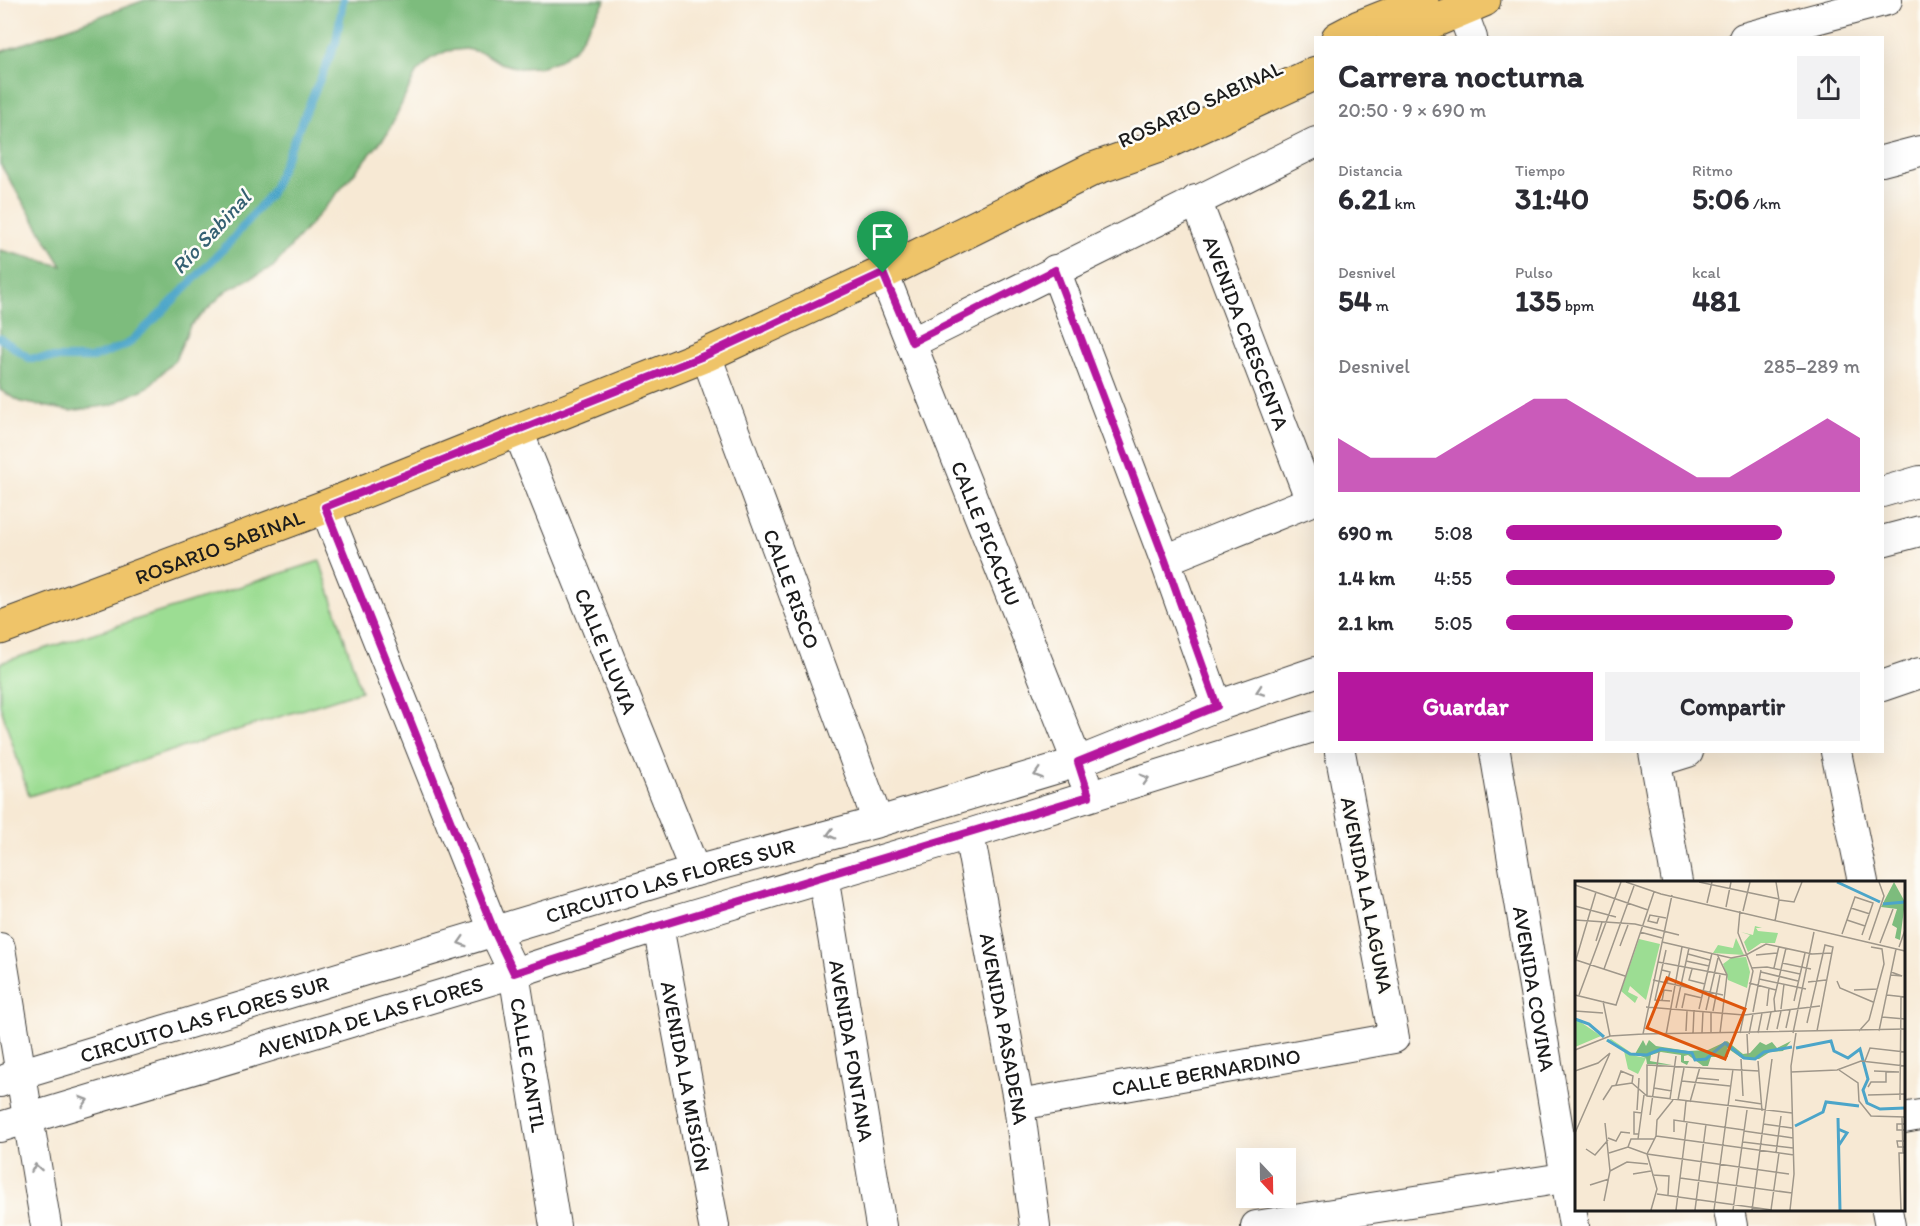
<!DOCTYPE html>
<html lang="es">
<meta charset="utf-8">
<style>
body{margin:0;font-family:Itim,sans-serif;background:#f2f2f3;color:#2b2b33;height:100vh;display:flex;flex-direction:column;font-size:22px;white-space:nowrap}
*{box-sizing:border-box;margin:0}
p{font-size:20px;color:#7c7c81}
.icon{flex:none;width:33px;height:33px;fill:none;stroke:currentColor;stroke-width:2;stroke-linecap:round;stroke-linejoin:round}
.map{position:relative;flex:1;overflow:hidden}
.details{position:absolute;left:1314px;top:36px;width:570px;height:717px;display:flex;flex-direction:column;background:#fff;border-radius:0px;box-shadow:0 6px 24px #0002}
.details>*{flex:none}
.needle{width:39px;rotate:158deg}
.controls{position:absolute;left:1236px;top:1148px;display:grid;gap:12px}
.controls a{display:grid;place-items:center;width:60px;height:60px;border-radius:0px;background:#fff;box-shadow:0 6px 24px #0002;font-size:30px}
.pin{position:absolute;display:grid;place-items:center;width:51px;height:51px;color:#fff;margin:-62px -26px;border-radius:50% 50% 50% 0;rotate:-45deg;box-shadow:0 0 6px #0007}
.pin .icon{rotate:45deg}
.round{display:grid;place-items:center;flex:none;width:63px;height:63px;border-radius:0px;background:#f2f2f3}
.summary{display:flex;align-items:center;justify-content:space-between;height:102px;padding:0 24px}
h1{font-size:33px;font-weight:700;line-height:45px}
.stats{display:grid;grid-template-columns:repeat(3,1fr);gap:9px;height:102px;padding:6px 24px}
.stats div{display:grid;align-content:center}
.stats b{font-size:30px;font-weight:700}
.stats small{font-size:16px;font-weight:400}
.stats p{font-size:16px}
.chart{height:168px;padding:12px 24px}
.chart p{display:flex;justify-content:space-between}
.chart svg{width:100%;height:108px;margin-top:6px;fill:#b5179e;opacity:.7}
.cta{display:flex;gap:12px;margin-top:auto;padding:12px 24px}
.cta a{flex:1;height:69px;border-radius:0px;background:#b5179e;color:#fff;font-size:24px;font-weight:700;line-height:69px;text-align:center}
.cta a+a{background:#f2f2f3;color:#2b2b33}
ul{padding:0 24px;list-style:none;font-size:20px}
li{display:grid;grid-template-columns:96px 72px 1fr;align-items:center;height:45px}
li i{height:15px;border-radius:8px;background:#b5179e}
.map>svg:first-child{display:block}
</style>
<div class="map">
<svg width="1920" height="1226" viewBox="0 0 1920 1226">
<rect width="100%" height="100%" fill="#fdfcf7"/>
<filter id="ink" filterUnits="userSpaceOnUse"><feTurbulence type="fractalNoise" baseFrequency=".0167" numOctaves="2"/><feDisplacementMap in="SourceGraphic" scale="12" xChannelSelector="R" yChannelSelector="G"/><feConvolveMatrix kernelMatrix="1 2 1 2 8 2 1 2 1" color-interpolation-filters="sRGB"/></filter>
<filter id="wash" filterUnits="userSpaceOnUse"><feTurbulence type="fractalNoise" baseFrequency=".008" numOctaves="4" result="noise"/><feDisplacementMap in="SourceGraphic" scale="24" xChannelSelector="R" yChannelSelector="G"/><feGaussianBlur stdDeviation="1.35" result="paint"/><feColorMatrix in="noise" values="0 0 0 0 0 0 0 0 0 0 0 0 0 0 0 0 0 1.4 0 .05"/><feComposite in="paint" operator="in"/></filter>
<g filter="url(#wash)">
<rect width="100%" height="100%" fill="#f7e9d4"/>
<path fill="#9cdd93" stroke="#5c7c58" stroke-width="1.5" d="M320,561L361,691L29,796L0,705V663Z"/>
<path fill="#7dbc7d" stroke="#4c6c4c" stroke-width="1.5" d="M145,0H606L575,48L559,60L540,67L519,68L500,63L484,53L466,49L447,51L430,59L416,73L388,133L334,197L273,267L227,290L190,326L175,360L148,387L111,405L70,411L21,402L0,390V250L62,266L0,164V52Z"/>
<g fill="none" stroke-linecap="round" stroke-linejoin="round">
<path stroke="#4ca5c9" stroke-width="8" d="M0,338L29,358H93L128,344L157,317L230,242L271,193L336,42L343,0"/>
</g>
</g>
<g filter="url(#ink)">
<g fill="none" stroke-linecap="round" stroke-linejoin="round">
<defs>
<g id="minor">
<path d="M1458,0L1472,38"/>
<path d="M1744,38L1887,0"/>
<path d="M1882,161L1920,151"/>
<path id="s1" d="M1196,200L1311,501"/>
<path d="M1055,270L1165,560L1217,706"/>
<path id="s2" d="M883,273L1084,779"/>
<path d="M911,343L1316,142"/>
<path id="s3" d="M706,355L878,822"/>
<path id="s4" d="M518,431L695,871"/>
<path d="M1882,492L1920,481"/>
<path id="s5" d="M325,507L495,933L514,973L555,1226"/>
<path d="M1882,541L1920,531"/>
<path d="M1165,560L1316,499"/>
<path d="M1882,686L1920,673"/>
<path id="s6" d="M1495,752L1574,1226"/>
<path d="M1654,752L1677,882"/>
<path d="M1836,752L1863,882"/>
<path d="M1656,762L1688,752"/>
<path id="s7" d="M969,834L1019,1105L1035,1226"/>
<path id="s8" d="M823,876L881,1226"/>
<path id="s9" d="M658,926L714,1226"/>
<path d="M0,948L46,1226"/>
<path id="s10" d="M0,1082L19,1074L695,871L878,822L1078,762L1217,706L1316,672"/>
<path id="s11" d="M1019,1105L1394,1038L1340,752"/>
<path d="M1904,1118L1920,1115"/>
<path id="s12" d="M0,1127L514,973L658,926L969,834L1316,726"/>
<path d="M1729,1210L1732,1226"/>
<path d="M1887,1210L1890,1226"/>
<path d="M1256,1226L1576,1176"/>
</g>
<g id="major">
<path d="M1338,38L1359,27L1422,2"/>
<path d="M1393,38L1484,0"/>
<path id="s13" d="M0,628L325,507L706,355L883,273L1093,169L1156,147L1316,73"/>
</g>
</defs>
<use href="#minor" stroke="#3d3b38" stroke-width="32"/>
<use href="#major" stroke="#3d3b38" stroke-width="35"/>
<use href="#minor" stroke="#fff" stroke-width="30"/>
<use href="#major" stroke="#efc469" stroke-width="33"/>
</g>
<defs><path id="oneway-chevron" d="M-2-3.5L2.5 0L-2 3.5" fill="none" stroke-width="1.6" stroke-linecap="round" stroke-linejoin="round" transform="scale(1.5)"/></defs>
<g stroke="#999">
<use href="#oneway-chevron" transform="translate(1260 691) rotate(161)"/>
<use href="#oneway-chevron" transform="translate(1038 774) rotate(163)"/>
<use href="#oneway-chevron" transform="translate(1145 779) rotate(-17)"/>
<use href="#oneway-chevron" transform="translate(831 834) rotate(165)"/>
<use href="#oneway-chevron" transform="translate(462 942) rotate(163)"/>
<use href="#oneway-chevron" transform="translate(84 1101) rotate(-17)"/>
<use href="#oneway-chevron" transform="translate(36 1168) rotate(-99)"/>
</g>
</g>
<g fill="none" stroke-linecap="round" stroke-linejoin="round" filter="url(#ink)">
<defs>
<path id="route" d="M1055,270L1165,560L1217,706L1078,762L1089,796L658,926L514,973L495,933L325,507L706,355L883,273L912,342Z"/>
</defs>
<use href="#route" stroke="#fff" stroke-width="12"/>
<use href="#route" stroke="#b5179e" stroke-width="8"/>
</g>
<g text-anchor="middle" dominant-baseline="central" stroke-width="5" stroke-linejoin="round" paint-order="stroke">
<g font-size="21" fill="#1c1c1c" stroke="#fdfcf7">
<text transform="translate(1200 104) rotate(-25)">ROSARIO SABINAL</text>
<text stroke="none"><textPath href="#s1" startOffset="142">AVENIDA CRESCENTA</textPath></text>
<text stroke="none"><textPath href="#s2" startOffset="280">CALLE PICACHU</textPath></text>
<text stroke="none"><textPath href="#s13" startOffset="234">ROSARIO SABINAL</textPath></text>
<text stroke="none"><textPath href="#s3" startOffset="249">CALLE RISCO</textPath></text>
<text stroke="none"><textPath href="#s4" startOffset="237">CALLE LLUVIA</textPath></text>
<text stroke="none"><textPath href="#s10" startOffset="700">CIRCUITO LAS FLORES SUR</textPath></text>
<text transform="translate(1367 895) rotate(79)">AVENIDA LA LAGUNA</text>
<text stroke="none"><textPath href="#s6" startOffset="240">AVENIDA COVINA</textPath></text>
<text stroke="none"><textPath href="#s12" startOffset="386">AVENIDA DE LAS FLORES</textPath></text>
<text stroke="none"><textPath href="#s10" startOffset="214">CIRCUITO LAS FLORES SUR</textPath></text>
<text stroke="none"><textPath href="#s7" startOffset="198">AVENIDA PASADENA</textPath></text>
<text stroke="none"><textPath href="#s8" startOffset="177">AVENIDA FONTANA</textPath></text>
<text stroke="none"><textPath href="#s5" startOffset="596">CALLE CANTIL</textPath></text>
<text stroke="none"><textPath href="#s11" startOffset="190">CALLE BERNARDINO</textPath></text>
<text stroke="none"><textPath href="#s9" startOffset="153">AVENIDA LA MISIÓN</textPath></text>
</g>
<g font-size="22" font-style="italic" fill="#346072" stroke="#fdfcf7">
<text transform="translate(211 232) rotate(-47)">Río Sabinal</text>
</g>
</g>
<g transform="translate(1575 881)">
<rect width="330" height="330" fill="#f7e9d4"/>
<path d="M180,45L187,47H181L183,50L203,52L200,62H186L173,71L169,61L175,54L166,51L178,54ZM161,57L169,74L138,72L143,64L158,67ZM64,58L85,63L71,119L55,105L53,111L63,116L60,122L46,110ZM171,76L175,91L172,107L153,99L148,83L156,77ZM0,140H4L26,155L0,166ZM36,158L61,175L71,177L63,193L53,188L49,170L31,160Z" fill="#9cdd93"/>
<path d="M319,1L330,21L325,59L320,57L322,47L317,44L322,28L306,26ZM68,159L71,165L74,159L81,165L113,170L133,169L152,160L168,173L175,172L185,161L191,164L197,161L202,167L216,160L208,170L195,171L184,178H168L152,167L153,176H136L133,185H128L113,174L109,175V180H114L112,184L106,181V174L86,171L76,174L75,180L97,184L72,183L71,177L60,173Z" fill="#7dbc7d"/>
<path fill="none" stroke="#4ca5c9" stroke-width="3" d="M262,1L305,21M308,23L330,21M0,138L14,143L29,156M32,159L55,173L72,174L86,168L117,172L120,179L131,178L150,162L169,177L180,178L189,171L217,166M221,167L256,160L259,170L273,177L285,168L293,198L288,209L292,222L305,228L330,227M263,237L265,329M220,245L248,231L251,221L284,225M263,248L272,252L264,264"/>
<path fill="none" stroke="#9f978a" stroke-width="1.5" d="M51,1L86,13L330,70M124,1L204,18M0,4L73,29M204,19L219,21L227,1M132,22L137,1M0,25L41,36M151,26L156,1M276,27L295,33M165,30L163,52L178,90L165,152M168,30L175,1M84,36L82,42L73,40L75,34L91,37M0,39L60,43L104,54M272,39L290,45M200,40L204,19L201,1M65,51L87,57M267,53L280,16L298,22L287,54M294,59L309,15L304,1M21,60L27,41M87,61L156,77L171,74L191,63L237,73L257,72M305,62L318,28M45,65L53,44M324,66L330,49M91,69L80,119L95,120M113,73L135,79M142,73L152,94L145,152M181,74L202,72M1,79L50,95M111,80L134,85M83,81L152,94M0,82L21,11M207,82L236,88M176,87L192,86L225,93M199,87L204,65M29,88L59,5M117,88L114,99L130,103M87,89L95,91L92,102M186,91L223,100M316,94L327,95L316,91M184,98L231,108M78,99L148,114M262,100L265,107L298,121M233,101L251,99M174,102L201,109M279,109L303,108M0,114L41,124L79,11M4,114L46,1M312,114L330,116M28,120L35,155M87,120L89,109L97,110M219,120L230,72M192,125L194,107M71,126L169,134L245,125M101,127L114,67M107,127L110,113L127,117M124,128L137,72M206,128L209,103M131,129L143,77M0,130L28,132M138,130L145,94M200,130L199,118L211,67M178,131L186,89M307,136L330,138M232,142L250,64L258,66L242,150M211,147L215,129M202,148L206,130M192,149L196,131M111,150L112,130M284,150L294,139L309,83L307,68L296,66M304,150L321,68M136,151V131M127,152L128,130M183,152L187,132M218,152L239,51M68,153L330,148M68,153L97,14M118,153L119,129M172,153L173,174M174,153L178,133M91,154L107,66M0,169L35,155L68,153M166,178L168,215M183,180L187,230M290,180L295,167L330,171M264,189L283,202L284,220L296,235L330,236M0,190L23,182L35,172M299,190L324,191M216,191L262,189L286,180L330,185M122,197L144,199M107,200L155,205M57,202L72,215L217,232M41,204L46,190L58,195L57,202M293,206L296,201H311V191M79,207L97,210M293,214L330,213M72,215V184L184,190M95,218L101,175M28,219L37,205L57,202M103,219L109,187M160,219L187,223M325,219L326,116M115,221L125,186M62,229L64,197M75,234L84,171M327,236L328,272M109,240L111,220M188,243L217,247M329,243H322V249H329M169,250L218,257M99,251V239L169,249M0,252L35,172M63,253H59V231L67,232M81,255L219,274M33,257L41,260L46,251L55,252M63,258L69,214M168,261L218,267M53,266L56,258H79M329,266H323L322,260H330M11,268L20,274L33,259M34,272L53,266L72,273L214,293M201,272L206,235M35,290L52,281L73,283M58,293L76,290M77,294L94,295L93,314M105,297L217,312M15,304L34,298M82,313L197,329M29,320L35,290L30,242M76,329L82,308L72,273L81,255L82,239L98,219M101,329L112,241M120,329L131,243M139,329L158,188M158,329L172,229M177,329L197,178M196,329L204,272M215,329L219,293L216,185L221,152M326,329L324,272H330"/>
<path fill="#de560d" fill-opacity="0.15" stroke="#de560d" stroke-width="3" d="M92,97L170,128L150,178L72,147Z"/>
<rect width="330" height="330" fill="none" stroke="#1c1c1c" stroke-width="3"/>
</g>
</svg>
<div class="controls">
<a><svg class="needle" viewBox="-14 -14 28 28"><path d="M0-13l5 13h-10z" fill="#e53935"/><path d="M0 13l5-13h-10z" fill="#7c7c81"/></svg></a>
</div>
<div class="pin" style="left:883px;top:273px;background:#1e9e55"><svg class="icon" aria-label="arrive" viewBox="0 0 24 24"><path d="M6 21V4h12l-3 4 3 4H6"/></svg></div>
<section class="details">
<div class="summary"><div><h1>Carrera nocturna</h1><p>20:50 · 9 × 690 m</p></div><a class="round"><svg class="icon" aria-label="share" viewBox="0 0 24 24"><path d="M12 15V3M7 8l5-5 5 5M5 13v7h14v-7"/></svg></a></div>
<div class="stats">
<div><p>Distancia</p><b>6.21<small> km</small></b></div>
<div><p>Tiempo</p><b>31:40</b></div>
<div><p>Ritmo</p><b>5:06<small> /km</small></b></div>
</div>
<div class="stats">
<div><p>Desnivel</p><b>54<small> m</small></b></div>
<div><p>Pulso</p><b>135<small> bpm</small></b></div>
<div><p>kcal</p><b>481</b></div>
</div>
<div class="chart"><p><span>Desnivel</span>285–289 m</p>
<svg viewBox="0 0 160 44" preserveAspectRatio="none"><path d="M0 44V22L10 30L20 30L30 30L40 22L50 14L60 6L70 6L80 14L90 22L100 30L110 38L120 38L130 30L140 22L150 14L160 22V44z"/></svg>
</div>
<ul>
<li><b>690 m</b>5:08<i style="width:78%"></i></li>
<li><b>1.4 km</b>4:55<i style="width:93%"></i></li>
<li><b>2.1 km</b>5:05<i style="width:81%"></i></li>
</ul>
<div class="cta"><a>Guardar</a><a>Compartir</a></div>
</section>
</div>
